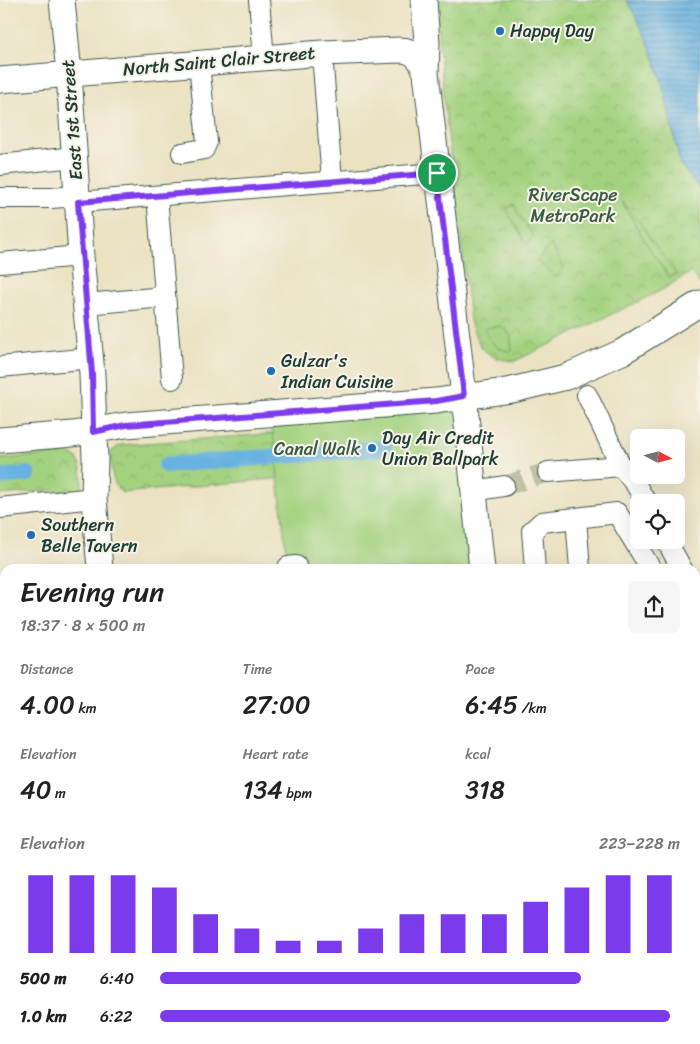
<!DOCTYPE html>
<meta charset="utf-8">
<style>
body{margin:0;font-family:Sriracha,sans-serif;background:#f6f6f6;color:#202124;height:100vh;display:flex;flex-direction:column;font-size:19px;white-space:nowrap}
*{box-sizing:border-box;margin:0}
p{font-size:16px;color:#757577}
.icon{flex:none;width:28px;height:28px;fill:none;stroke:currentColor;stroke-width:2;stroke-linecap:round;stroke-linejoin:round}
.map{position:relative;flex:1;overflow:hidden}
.sheet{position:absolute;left:0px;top:564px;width:700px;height:481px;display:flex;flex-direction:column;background:#fff;border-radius:15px 15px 0 0;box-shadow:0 5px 20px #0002}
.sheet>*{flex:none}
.needle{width:32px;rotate:97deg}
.tools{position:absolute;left:630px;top:429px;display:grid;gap:10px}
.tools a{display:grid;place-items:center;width:55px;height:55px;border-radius:8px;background:#fff;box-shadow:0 5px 20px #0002;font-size:25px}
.pin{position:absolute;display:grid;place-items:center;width:42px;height:42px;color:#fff;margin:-21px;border:2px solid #fff;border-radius:50%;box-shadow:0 1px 5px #0007}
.round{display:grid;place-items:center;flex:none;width:52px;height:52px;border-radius:8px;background:#f6f6f6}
.headline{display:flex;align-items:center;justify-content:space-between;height:85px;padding:0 20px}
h1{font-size:28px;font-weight:600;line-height:38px}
.metrics{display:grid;grid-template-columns:repeat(3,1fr);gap:8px;height:85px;padding:5px 20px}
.metrics div{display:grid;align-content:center}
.metrics b{font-size:25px;font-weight:600}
.metrics small{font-size:14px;font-weight:400}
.metrics p{font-size:14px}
.chart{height:140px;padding:10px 20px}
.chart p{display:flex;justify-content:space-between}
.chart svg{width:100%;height:90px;margin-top:5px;stroke:#7c3aed;stroke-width:6}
ul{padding:0 20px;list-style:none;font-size:16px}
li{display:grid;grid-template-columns:80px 60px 1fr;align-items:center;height:38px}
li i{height:12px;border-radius:6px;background:#7c3aed}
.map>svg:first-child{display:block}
</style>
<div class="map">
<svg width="700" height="1044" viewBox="0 0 700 1044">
<defs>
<pattern id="park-crowns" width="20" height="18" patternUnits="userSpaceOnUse" patternTransform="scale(1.25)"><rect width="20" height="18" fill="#a3d27f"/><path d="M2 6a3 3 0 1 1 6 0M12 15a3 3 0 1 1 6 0" fill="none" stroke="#8cb56e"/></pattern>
<pattern id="water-rules" width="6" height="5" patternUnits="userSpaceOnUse" patternTransform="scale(1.25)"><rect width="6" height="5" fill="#68b1e0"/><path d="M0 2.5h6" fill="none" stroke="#5591b6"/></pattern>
</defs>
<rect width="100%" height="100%" fill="#f7f3e8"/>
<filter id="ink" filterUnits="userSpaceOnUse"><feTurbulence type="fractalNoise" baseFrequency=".02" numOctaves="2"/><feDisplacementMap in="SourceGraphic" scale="10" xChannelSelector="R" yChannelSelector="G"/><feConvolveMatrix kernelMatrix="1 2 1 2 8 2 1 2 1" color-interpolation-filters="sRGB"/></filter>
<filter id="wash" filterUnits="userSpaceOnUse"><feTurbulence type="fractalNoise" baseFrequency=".0096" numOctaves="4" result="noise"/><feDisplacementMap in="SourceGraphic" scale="20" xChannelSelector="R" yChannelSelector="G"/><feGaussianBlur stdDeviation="1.12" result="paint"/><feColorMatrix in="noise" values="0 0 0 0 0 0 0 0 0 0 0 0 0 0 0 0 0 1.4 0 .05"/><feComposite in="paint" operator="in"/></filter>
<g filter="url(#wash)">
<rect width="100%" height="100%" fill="#ebe2c2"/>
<path fill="url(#park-crowns)" stroke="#61885a" d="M435,0H627L647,39L662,81L680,164L700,190V284L691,272L660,291L515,361C485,359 478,347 470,320L445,109Z
M294,432L457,462L122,493C110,482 112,467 111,452L120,445Z
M68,453C72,455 76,456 78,460C82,467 83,483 81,490L67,492L53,490L0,495V459Z"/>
<path fill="#a3d27f" stroke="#61885a" d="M622,201L646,231V233L676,274L669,277L647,245Z
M514,204L517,208L515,209L533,236L527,245L506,209Z
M551,244L564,268L557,277L537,261Z
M501,326L510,334L512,351C497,351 488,341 485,328Z
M464,396L480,569H288L271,414Z
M141,1040H525V1044H141Z"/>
<path fill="url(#water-rules)" stroke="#44778a" d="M627,0H700V190L680,164L662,81L647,39Z"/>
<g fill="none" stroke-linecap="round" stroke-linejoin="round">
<path stroke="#68b1e0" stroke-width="16" d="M166,465L384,448
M0,477L28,474"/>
</g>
</g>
<g filter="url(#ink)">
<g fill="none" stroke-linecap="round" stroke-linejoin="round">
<path stroke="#c2c1a6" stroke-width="20" stroke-dasharray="20 10" stroke-linecap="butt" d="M504,486L548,472"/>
<defs>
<path id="minor" d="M259,0L264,58
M322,53L332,181
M182,153L204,149L207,142L199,63
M0,165L74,157
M157,196L172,379
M0,198H51L77,196
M78,202L437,173
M0,263L81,256
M85,304L165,297
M0,367L91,358
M587,395L621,466
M548,472L621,466L636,485L646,502
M474,491L504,486
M0,508L94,498
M576,518L617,513L651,569
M666,540L682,569
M288,569V567L296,566
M535,569L532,531L542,522L576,518L580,569
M695,593L700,602
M0,604H5
M695,700L700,702
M695,772L700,781
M0,823L5,822
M695,852L700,851
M695,898H700
M695,958L700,957
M695,1006L700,1044"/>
<path id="major" d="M62,0L69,74L81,256L92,374L95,459L94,498L100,569
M424,0L427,43L426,73L464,396L482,569
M0,80L322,53L400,50C416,50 421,60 426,73
M0,440L73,434L126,425L436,401L512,390L566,377L622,352L700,303
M141,1040V1044
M526,1040V1044"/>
</defs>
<use href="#minor" stroke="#3e5649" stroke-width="22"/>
<use href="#major" stroke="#3e5649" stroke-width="27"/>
<use href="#minor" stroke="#fff" stroke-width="20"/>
<use href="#major" stroke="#fff" stroke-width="25"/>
</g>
</g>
<g fill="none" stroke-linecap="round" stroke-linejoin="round" filter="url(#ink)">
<defs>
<path id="route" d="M437,173L464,396L436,401L126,425L93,432L92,374L78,202Z"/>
</defs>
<use href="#route" stroke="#fff" stroke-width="10"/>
<use href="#route" stroke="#7c3aed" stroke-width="6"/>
</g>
<g fill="#1f6fb2" stroke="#f7f3e8" stroke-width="2">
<circle cx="500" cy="31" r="5"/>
<circle cx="271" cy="371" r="5"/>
<circle cx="372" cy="448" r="5"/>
<circle cx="31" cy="535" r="5"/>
</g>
<g text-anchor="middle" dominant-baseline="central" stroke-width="4" stroke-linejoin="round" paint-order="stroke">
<g font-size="18" fill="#1f3d34" stroke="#f7f3e8" text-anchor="start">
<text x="510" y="31">Happy Day</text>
<text x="281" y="361">Gulzar's<tspan x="281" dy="21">Indian Cuisine</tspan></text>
<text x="382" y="438">Day Air Credit<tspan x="382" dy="21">Union Ballpark</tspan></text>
<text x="41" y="525">Southern<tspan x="41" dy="21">Belle Tavern</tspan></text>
</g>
<g font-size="18" fill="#1f3d34" stroke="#f7f3e8">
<text transform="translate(219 61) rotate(-5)">North Saint Clair Street</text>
<text transform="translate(72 120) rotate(-94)">East 1st Street</text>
</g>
<g font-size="18" fill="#395b43" stroke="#f7f3e8">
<text x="573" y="195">RiverScape<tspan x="573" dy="21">MetroPark</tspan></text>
<text x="317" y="449">Canal Walk</text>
</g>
</g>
</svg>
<div class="tools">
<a><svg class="needle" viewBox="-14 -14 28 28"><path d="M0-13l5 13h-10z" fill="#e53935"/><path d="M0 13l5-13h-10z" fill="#757577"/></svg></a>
<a><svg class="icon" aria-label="locate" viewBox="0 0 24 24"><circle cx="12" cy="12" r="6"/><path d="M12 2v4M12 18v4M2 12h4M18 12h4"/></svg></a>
</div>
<div class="pin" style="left:437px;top:173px;background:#1e9e55"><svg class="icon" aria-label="arrive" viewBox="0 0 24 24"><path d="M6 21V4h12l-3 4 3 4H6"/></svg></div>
<section class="sheet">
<div class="headline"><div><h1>Evening run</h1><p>18:37 · 8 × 500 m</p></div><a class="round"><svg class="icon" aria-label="share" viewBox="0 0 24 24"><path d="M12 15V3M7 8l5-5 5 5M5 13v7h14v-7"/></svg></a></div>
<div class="metrics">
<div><p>Distance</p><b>4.00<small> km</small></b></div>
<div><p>Time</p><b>27:00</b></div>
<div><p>Pace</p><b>6:45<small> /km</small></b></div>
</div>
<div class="metrics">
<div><p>Elevation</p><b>40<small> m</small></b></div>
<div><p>Heart rate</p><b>134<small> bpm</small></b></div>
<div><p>kcal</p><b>318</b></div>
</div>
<div class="chart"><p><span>Elevation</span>223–228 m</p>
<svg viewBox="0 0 160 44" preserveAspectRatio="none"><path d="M5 44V6M15 44V6M25 44V6M35 44V12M45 44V25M55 44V32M65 44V38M75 44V38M85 44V32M95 44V25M105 44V25M115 44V25M125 44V19M135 44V12M145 44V6M155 44V6"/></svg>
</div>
<ul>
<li><b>500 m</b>6:40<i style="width:81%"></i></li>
<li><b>1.0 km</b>6:22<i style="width:98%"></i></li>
</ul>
</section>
</div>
